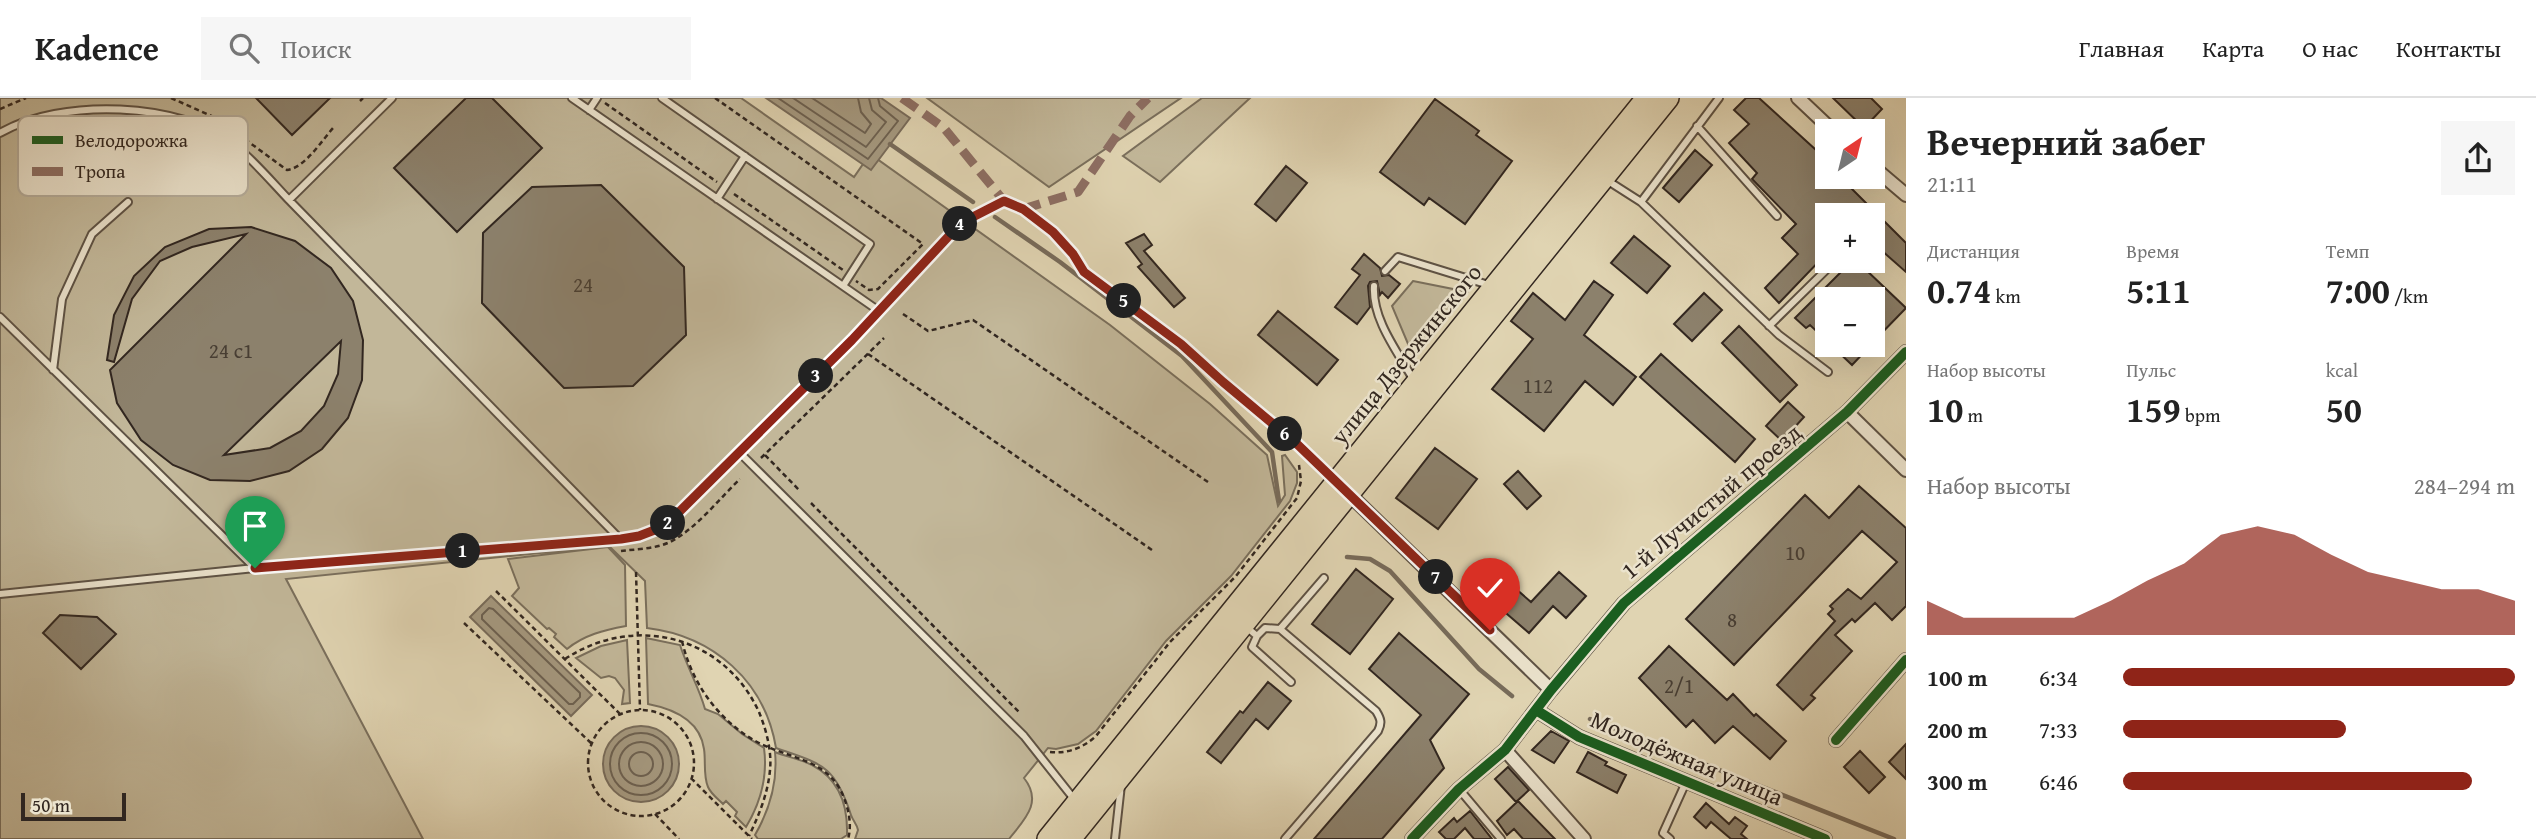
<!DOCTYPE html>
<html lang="ru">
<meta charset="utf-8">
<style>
body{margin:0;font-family:"Gentium Book Plus",serif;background:#f6f6f6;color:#222;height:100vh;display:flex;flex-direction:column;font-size:26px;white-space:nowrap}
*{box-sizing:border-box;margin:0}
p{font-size:23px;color:#767676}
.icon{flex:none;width:38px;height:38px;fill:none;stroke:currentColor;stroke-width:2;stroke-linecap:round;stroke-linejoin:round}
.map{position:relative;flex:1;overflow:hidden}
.sheet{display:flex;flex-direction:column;background:#fff;width:630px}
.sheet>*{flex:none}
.needle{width:46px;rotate:35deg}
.buttons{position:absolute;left:1815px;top:21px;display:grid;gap:14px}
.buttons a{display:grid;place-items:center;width:70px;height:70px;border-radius:0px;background:#fff;box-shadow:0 7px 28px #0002;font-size:35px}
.scale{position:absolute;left:21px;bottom:18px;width:105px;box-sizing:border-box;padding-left:7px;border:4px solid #322720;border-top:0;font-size:19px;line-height:24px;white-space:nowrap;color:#322720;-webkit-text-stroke:5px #ebe3cd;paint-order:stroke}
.pin{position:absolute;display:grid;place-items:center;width:60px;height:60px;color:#fff;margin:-72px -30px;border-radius:50% 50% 50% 0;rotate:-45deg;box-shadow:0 0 7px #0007}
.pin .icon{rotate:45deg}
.km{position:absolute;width:35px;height:35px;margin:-18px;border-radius:50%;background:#222;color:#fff;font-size:19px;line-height:35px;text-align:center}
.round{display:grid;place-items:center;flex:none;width:74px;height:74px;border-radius:0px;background:#f6f6f6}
.headline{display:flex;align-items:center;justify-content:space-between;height:119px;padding:0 21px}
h1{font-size:38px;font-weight:600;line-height:52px}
.stats{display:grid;grid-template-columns:repeat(3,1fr);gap:10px;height:119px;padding:7px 21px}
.stats div{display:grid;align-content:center}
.stats b{font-size:35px;font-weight:600}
.stats small{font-size:19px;font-weight:400}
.stats p{font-size:19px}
.chart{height:196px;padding:14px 21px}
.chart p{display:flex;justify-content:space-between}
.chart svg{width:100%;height:126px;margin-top:7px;fill:#8f2418;opacity:.7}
ul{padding:0 21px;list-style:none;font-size:23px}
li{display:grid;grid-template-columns:112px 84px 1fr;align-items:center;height:52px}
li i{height:18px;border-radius:9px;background:#8f2418}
header{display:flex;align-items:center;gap:42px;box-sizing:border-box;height:98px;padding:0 35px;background:#fff;border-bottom:2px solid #e0e0e0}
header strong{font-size:33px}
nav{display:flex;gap:38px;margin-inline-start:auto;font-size:24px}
.search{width:490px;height:63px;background:#f6f6f6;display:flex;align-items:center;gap:18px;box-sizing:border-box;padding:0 24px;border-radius:0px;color:#767676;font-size:26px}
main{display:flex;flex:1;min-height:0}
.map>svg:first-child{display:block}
</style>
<header>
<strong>Kadence</strong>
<div class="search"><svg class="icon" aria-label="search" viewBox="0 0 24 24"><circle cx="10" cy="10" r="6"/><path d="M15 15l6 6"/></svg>Поиск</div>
<nav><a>Главная</a><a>Карта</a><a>О нас</a><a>Контакты</a></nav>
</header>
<main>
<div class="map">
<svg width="1906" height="741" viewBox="0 0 1906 741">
<rect width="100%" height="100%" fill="#e0d4b2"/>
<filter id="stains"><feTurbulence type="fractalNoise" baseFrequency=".00286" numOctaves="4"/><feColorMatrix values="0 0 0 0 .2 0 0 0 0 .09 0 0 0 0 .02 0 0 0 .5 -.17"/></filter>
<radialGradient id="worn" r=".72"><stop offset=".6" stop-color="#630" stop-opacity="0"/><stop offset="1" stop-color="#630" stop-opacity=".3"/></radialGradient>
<path fill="#c2b799" stroke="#7a6f5c" stroke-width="2" d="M0,0H741L854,79L870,56L1110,227L1210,306L1267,357L1278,408L1285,397L1282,358L1285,357L1297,374V385L1290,403L1231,478L1166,543L1096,633L1078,646L1056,651L1048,650L1024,680C1043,704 1025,721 1009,741H855L858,732C857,726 853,723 851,717C835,667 822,666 776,650C765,583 713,538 647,530L645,483L609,448L286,481L423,741H0Z
M927,0H1181L1049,89Z
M1202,0H1250L1160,84L1123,58Z
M1413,183L1468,194L1414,260L1392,208Z
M608,449L625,467L626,528C604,532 584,537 567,551L554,539L556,536L549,530L547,531L512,498L519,490L508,461Z
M646,540L680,547C687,569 699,589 705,611L718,616L742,636L764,650C768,679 761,704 746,729L735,718L737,714L726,703L723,706C718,701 711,696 708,689C703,677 706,664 704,651C700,622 674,611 648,606Z
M627,542L630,605L622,606L624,592L615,580L609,578L601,580L576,560L601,548Z
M775,654C787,659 800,661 812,667C839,681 848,708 847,737L841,741H758L755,737C770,711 778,685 775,654Z"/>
<path fill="#a59980" stroke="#776b5a" stroke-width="2" d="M766,0H881L910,20L871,72Z
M491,498L592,597L571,618L470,519Z
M603 666a38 38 0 1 1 76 0a38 38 0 1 1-76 0Z"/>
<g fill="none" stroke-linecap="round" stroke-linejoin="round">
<path stroke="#6c6050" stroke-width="2" d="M778,0L868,61L898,23L880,8L878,0
M793,0L866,49L886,24L872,12L869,0
M812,0L865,35L871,26L861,14L858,0
M489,510L493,511L580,595V599L573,606H569L482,521V517Z
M610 666a31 31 0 1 1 62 0a31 31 0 1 1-62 0Z
M619 666a22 22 0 1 1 44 0a22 22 0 1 1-44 0Z
M629 666a12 12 0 1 1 24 0a12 12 0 1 1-24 0Z"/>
<path stroke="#776b5a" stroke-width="4.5" d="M890,46L973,104
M995,119L1060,164L1182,258L1272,354L1279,403
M1347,459L1370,461L1390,473L1479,571L1512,598
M1590,621L1894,741"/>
</g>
<path fill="#8c816c" stroke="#322720" stroke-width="2" fill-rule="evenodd" d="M256,0H330L292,37Z
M466,0H492L542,50L457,134L394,70Z
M1746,0H1759L1827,62V79H1840L1906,145V174L1872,144V117H1827V155L1779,205L1765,190L1798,156L1782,140L1796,126L1752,81L1757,75L1729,45L1749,26L1734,12Z
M1833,0H1871L1882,11L1864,30Z
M1435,1L1479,33L1476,37L1512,63L1465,126L1429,100L1424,107L1380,74Z
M1695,52L1712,67L1679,104L1663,90Z
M1286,68L1307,85L1276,123L1255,106Z
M601,87L684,169L686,237L633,288L564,290L482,205L483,135L532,89Z
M251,129L295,143L331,170L353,203L363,242L362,282L348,320L322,351L289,373L250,383L210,382L173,367L141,342L117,305L110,272L246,136L192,149L160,163L132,201L114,264L107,262L114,217L134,178L165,149L209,131ZM341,243L338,276L324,308L301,333L270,350L224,357Z
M1144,136L1152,147L1144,153L1185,200L1174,209L1138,169L1142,166L1126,145Z
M1634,138L1670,168L1647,195L1611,165Z
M1364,156L1380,170L1382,178L1389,177L1400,186L1388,200L1382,194L1380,197L1377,183L1370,184L1368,188L1370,209L1357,226L1335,209L1360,177L1352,171Z
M1838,163H1872L1864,170L1906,210L1872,245V201H1827V243L1810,227L1806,230L1795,220L1845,170Z
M1594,183L1613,197L1584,237L1636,279L1613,307L1585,283L1544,333L1492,291L1533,241L1511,223L1533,195L1565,222Z
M1704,195L1722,212L1692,243L1674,226Z
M1278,213L1338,262L1317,287L1258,237Z
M1739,228L1797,287L1780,304L1722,245Z
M1831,247H1871L1852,267Z
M1661,256L1755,341L1735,364L1640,279Z
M1788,304L1804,319L1782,343L1766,328Z
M1435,350L1477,381L1438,431L1396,400Z
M1518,373L1541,398L1527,411L1504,386Z
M1859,388L1906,430V508L1892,522L1875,505L1855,524L1852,521L1835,537L1852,553L1811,597L1815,600L1803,612L1777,587L1835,523L1828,516L1833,511L1830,508L1848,491L1861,501L1897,464L1862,433L1734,567L1686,521L1805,397L1829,420Z
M1356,471L1393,501L1350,556L1312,526Z
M1559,474L1586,498L1566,520L1553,508L1529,535L1493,504L1509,485L1531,504Z
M60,517L97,519L116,536L81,571L43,535Z
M1399,535L1469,596L1430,642L1444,670L1382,741H1314L1421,617L1369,571Z
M1669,548L1727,602L1733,596L1754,618L1756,616L1786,643L1770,661L1733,628L1715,645L1693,622L1686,629L1639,580Z
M1268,584L1291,603L1268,631L1256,621L1221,665L1207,654L1240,613L1243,615Z
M1551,633L1569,643L1554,665L1532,652Z
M1906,646V681L1889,664Z
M1860,653L1885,679L1869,695L1844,669Z
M1588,654L1607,664L1605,667L1626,677L1617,695L1577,674Z
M1508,669L1529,692L1516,704L1495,681Z
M1518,703L1555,741H1523L1514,731L1507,737L1497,723Z
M1706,705L1729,726L1735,719L1747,728L1741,736L1747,741H1731L1711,724L1706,730L1694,719Z
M1470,713L1492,741H1474L1465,730L1454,741H1446L1439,734L1454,720L1457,724Z"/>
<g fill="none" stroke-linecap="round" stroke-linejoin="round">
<defs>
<path id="service" d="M392,0L289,102L620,441
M572,0L879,213
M662,0L870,146L843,188
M1719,0L1641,104L1779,237L1828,274
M589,12L597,0
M1697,28L1777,118
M0,35C60,0 182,3 236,48C255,64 272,84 289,102
M1605,81L1641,104
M717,101L745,58
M1385,173L1398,159L1492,188
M1374,188C1372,221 1397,253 1413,281
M0,219L255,470
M1769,228L1826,172
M53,272L62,201L92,136L128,104
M1223,284L1297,346L1333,382
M740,355L1024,638L1074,701
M0,496L255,470L620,441L639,438L665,428C766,329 865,229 961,125
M1245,528L1257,538L1265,530L1280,531L1376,613C1381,621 1382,625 1378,633L1285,741
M1280,531L1324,480
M1257,538L1252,549L1291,584
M1459,691L1501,741
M1115,741L1121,687
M1670,741L1663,735L1686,684"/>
<path id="minor" d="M1798,0L1833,33
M1872,68L1906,97
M1847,314L1906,372
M1349,396L1551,592
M1536,612L1579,639L1825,741
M1836,642L1906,562
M1505,652L1584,741
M1412,741L1459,691L1505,652L1551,592L1624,505L1847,314L1906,254"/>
<path id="primary" d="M1048,741L1647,0
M1070,741L1668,0"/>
</defs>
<use href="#service" stroke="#5e5244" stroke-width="10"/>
<use href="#minor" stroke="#5e5244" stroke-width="16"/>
<use href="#primary" stroke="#322720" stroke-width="24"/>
<path stroke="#322720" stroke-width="2.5" stroke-dasharray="5 3.5" stroke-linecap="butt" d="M171,0L216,20L287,72C305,70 322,42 334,29
M715,0L923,146L878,191L869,192L856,183
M360,3L363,0
M605,5L717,84
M0,11L26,0
M734,96L843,172
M969,121L1004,103L1023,111L1053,134L1073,156L1084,174L1181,246L1215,277
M903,216L928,233L973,222L1208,384
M868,256L1152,452
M765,357L800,393
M761,360L884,240
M811,405L1020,615
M621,453C637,451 655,451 670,444C697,430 718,402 740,381
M636,474L640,612
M496,493L620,616
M464,525L591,645
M682,543C691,582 714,616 747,638C786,664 833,656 847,709C850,719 851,731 848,741
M565,561C635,515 724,538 759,614C766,631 772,653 770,672C768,695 759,717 749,738
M588 665a53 53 0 1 1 106 0a53 53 0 1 1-106 0Z
M1050,654C1067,656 1083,650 1096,638L1170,544L1236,478L1297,400L1301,383L1299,367
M691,680L752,741
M655,716L679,741"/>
<use href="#service" stroke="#ebe3cd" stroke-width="6"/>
<use href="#minor" stroke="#ebe3cd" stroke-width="12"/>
<use href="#primary" stroke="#e0d4b2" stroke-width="21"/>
<path stroke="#8d6e63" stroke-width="9" stroke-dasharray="18 9" stroke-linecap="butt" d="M902,0L944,30L1004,103
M1023,111L1078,94L1130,18L1148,0"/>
<defs>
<path id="cycleway" d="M1536,612L1579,639L1825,741
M1836,642L1906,562
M1412,741L1459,691L1505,652L1551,592L1624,505L1847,314L1906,254"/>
</defs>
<use href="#cycleway" stroke="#ebe3cd" stroke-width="15"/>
<use href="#cycleway" stroke="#1b5e20" stroke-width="10"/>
</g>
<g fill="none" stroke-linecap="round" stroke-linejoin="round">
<defs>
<path id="route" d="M255,470L621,441L639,438L665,428L852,242L961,125L1004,103L1023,111L1053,134L1073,156L1084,174L1181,246L1223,284L1297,346L1490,532"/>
</defs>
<use href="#route" stroke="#fff" stroke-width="14"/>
<use href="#route" stroke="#8f2418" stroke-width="9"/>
</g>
<g text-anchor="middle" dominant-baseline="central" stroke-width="5" stroke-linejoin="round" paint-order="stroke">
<g font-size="21" fill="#483e33">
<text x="583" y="186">24</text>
<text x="231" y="252">24 с1</text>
<text x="1538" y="287">112</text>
<text x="1795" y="454">10</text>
<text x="1732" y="521">8</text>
<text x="1679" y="587">2/1</text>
</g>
<g font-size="24" fill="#322720" stroke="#ebe3cd">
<text transform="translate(1406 256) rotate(-51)">улица Дзержинского</text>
<text transform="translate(1711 403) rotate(-40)">1-й Лучистый проезд</text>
<text transform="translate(1687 660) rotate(23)">Молодёжная улица</text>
</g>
</g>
<rect x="18" y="18" width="230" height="80" rx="10" fill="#ebe3cd" stroke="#b4ab99" stroke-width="2"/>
<rect x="32" y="38" width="31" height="8" fill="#1b5e20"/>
<rect x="32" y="69" width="31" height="9" fill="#8d6e63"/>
<g font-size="19" fill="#322720">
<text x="75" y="49">Велодорожка</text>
<text x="75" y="80">Тропа</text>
</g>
<rect width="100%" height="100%" filter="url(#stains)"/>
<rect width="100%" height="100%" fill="url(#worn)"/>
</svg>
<div class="buttons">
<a><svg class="needle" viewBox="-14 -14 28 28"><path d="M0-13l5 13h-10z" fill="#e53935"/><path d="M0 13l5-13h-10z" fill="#767676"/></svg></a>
<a>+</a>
<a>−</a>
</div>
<div class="scale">50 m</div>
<div class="pin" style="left:255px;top:470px;background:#1e9e55"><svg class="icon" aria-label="arrive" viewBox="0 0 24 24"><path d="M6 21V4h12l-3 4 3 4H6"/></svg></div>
<div class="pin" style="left:1490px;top:532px;background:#d93025"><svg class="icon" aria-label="check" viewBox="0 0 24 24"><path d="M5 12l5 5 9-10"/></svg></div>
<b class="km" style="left:463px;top:453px">1</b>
<b class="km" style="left:668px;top:425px">2</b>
<b class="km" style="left:816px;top:278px">3</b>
<b class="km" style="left:960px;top:126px">4</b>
<b class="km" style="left:1124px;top:203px">5</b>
<b class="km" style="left:1285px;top:336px">6</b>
<b class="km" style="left:1436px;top:479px">7</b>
</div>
<section class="sheet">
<div class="headline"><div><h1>Вечерний забег</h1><p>21:11</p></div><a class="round"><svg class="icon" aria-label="share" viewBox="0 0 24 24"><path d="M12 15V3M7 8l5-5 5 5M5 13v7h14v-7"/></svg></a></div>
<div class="stats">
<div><p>Дистанция</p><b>0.74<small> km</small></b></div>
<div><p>Время</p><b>5:11</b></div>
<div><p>Темп</p><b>7:00<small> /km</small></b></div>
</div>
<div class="stats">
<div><p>Набор высоты</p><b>10<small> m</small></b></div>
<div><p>Пульс</p><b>159<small> bpm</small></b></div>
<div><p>kcal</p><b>50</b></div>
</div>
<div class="chart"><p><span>Набор высоты</span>284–294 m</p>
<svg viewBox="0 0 160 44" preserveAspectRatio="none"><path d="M0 44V32L10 38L20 38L30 38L40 38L50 32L60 25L70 19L80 9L90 6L100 9L110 16L120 22L130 25L140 28L150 28L160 32V44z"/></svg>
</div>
<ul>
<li><b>100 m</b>6:34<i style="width:100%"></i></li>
<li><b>200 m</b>7:33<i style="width:57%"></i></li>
<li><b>300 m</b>6:46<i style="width:89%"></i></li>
</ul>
</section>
</main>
